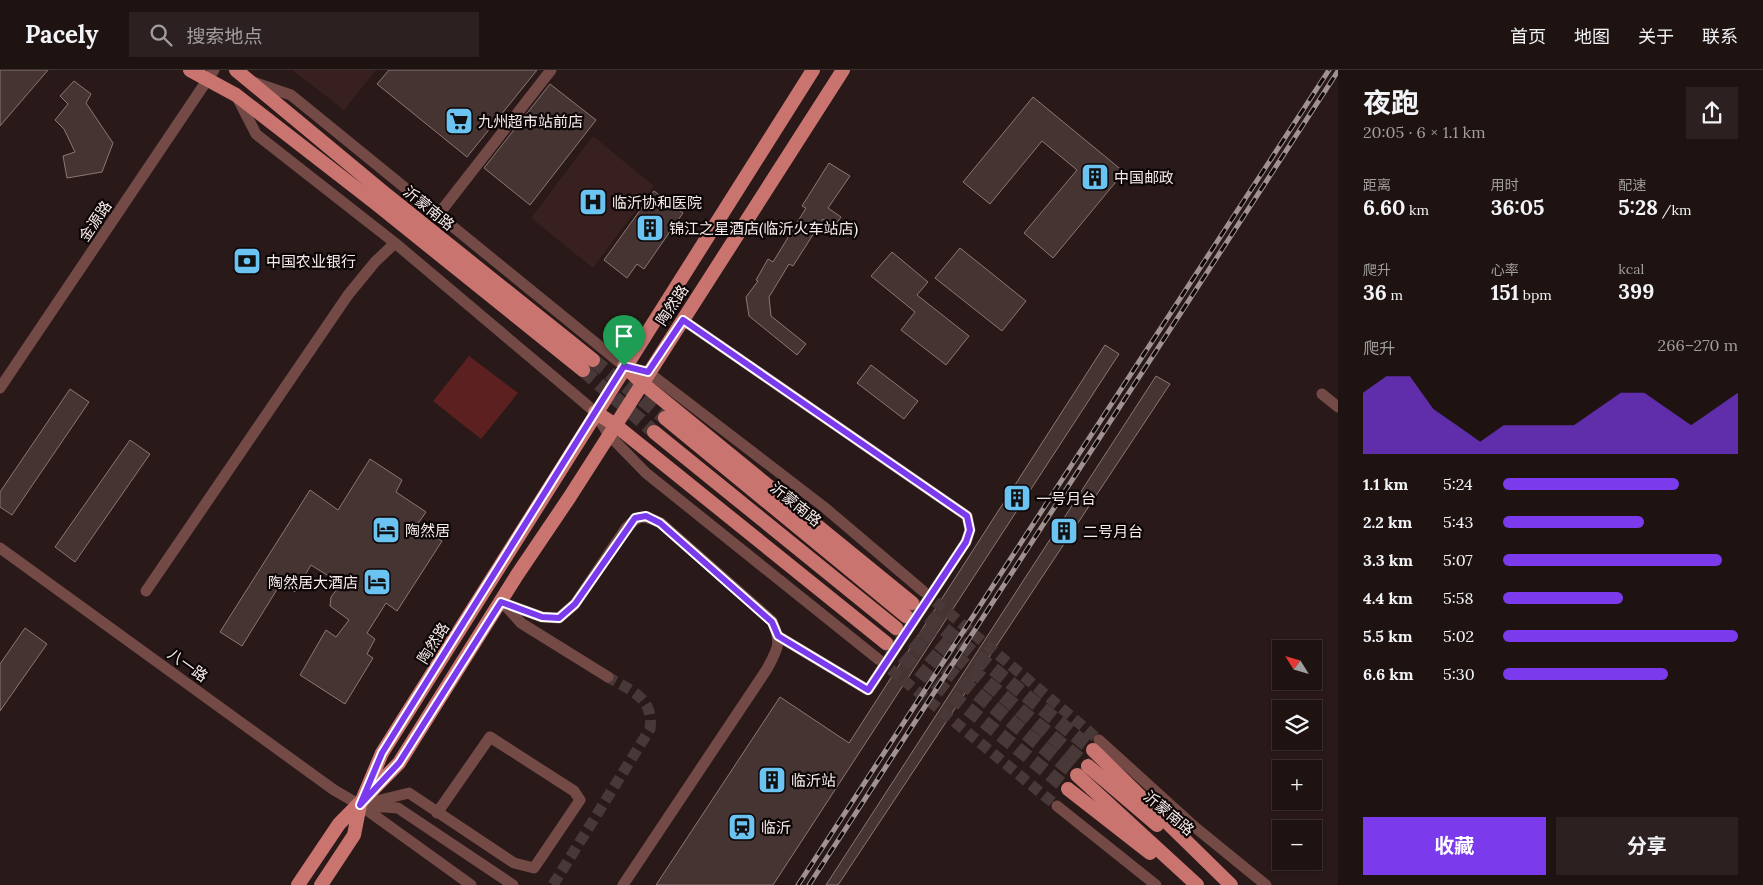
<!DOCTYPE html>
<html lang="zh">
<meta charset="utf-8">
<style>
body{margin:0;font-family:Lora,"Noto Sans SC",serif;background:#2c2020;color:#f1f3f6;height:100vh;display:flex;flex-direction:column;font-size:19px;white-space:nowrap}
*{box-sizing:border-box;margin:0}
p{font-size:16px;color:#a19e9f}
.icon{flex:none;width:28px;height:28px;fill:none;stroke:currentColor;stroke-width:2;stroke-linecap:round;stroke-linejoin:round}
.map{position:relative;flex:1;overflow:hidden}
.sheet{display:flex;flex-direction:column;background:#1f1312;width:425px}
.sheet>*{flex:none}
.needle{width:32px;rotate:307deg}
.buttons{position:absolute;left:1272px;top:570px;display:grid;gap:10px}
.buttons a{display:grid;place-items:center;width:50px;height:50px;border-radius:0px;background:#1f1312;box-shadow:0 1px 4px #0004,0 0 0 1px #3c3232;font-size:25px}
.pin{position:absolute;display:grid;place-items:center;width:42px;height:42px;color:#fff;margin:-51px -21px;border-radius:50% 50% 50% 0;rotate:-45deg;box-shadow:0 0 5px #0007}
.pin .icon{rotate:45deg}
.round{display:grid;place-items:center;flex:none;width:52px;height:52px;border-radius:0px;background:#2c2020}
.headline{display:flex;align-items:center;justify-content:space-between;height:85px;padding:0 25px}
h1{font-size:28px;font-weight:700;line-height:38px}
.figures{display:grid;grid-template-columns:repeat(3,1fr);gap:8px;height:85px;padding:5px 25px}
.figures div{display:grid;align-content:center}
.figures b{font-size:21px;font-weight:700}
.figures small{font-size:14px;font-weight:400}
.figures p{font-size:14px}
.chart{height:140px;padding:10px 25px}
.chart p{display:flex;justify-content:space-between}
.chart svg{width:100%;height:90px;margin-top:5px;fill:#7c3aed;opacity:.7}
.action{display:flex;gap:10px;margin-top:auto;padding:10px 25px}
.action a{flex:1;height:58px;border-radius:0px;background:#7c3aed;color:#fff;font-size:20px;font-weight:700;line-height:58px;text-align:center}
.action a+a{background:#2c2020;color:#f1f3f6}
ul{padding:0 25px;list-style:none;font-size:16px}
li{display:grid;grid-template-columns:80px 60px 1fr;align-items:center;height:38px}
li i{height:12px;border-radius:6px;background:#7c3aed}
header{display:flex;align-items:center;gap:30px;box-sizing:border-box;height:70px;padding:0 25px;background:#1f1312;border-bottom:1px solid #3c3232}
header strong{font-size:24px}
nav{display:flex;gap:28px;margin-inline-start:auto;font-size:18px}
.search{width:350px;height:45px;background:#2c2020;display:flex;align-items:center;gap:12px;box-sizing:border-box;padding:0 18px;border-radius:0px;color:#a19e9f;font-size:19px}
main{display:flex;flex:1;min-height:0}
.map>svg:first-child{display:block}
</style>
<header>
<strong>Pacely</strong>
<div class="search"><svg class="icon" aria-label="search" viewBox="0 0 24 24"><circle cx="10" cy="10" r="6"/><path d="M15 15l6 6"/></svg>搜索地点</div>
<nav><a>首页</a><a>地图</a><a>关于</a><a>联系</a></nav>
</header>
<main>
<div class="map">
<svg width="1338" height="815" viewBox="0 0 1338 815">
<rect width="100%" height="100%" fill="#291918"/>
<path fill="#37201f" d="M292,0H376L344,40Z
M593,66L654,116L593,198L531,148Z"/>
<path fill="#5d2020" d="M469,286L518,323L481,369L433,331Z"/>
<path fill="#463432" stroke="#8c7775" d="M0,0H48L0,56Z
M389,0H537L467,87L377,14Z
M74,11L91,24L86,33L113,73L102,102L67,108L63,86L75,82L64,59L55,50L68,34L60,26Z
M550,14L596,50L530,135L484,98Z
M1033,27L1124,102L1053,188L1024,163L1077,100L1042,71L990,134L963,112Z
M829,93L850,106L828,138L841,147L834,157L823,149L793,196L789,194L769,227L771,246L806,274L797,285L749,246L746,227L758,211L756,210L768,189L773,192L806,138L802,136Z
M654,121L683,143L644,199L637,194L627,208L604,190Z
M960,178L1026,231L1002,261L935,208Z
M892,182L928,212L917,225L969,266L946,295L901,260L915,242L871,206Z
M1105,275L1119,284L773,815H656L780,627L849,673Z
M871,295L918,331L904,349L857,313Z
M1156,306L1170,314L838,815H826Z
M70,319L89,332L12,445L0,437V422Z
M130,370L150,384L75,492L55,477Z
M370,389L402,410L396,422L426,442L416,456L442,471L397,541L386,533L367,563L375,569L367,584L373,588L345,634L300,605L326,560L336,567L349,550L330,536L331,527L341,514L311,495L295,522L281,513L242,576L220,562L310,420L338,440Z
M25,558L47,574L0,641V594Z"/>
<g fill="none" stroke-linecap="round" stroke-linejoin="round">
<path stroke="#483838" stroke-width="11" stroke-dasharray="11 5.5" stroke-linecap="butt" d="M923,521L1099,670
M878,589L1057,736
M553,815L650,659C654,627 631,621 608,607"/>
<path stroke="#483838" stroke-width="14" stroke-dasharray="14 7" stroke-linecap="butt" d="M593,290L665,348
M583,300L654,362
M912,533L1093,680
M906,546L1088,696
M896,558L1077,705
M886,573L1068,719"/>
<path stroke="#744a47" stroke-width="11" d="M253,12L291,25L624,296L648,302L824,437L923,521
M237,27L256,64L395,173L574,324L595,342L608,364L646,403L878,589
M438,145L551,0
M683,250L967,446L970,460L966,472L868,620L778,566
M0,318L214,0
M1322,324L1338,337
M0,478L334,720L360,735L471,815
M146,521L348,225L375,192L395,173
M501,532L542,547L559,548L575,534L626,458C639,444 643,445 661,453L772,551C782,574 778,578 767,599L623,815
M503,533L521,553L608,607
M1099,670L1196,758L1266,815
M360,735L409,723L514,793L534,798L580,730L574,721L490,667L437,743
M372,736L398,738L513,815
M1057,736L1156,815"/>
<path stroke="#ca7470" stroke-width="14" d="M190,0L236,25L374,132L583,300
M236,0L383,122L593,290
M624,296L641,312L912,533
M595,342L614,354L886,573
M665,348L906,546
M654,362L896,558
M1093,680L1231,815
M1088,696L1157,755
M1077,705L1197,815
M1068,719L1150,783
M298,815L339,754L399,693L517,505L569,428L843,0
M321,815L354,765L360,735L382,683L813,0"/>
<defs>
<path id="rail" d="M798,815L1329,0
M809,815L1338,1"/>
</defs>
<use href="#rail" stroke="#a09291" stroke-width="5"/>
<use href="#rail" stroke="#0d0606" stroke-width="3" stroke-dasharray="9" stroke-linecap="butt"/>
</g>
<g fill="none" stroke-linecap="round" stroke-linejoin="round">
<defs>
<path id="route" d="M683,250L967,446L970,460L966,472L868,620L778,566L772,552L660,453L646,446L635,448L575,534L559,548L542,547L501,532L399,693L360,735L382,683L624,296L648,302Z"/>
</defs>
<use href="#route" stroke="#fff" stroke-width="10"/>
<use href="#route" stroke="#7c3aed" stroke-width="6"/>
</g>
<defs>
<symbol id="supermarket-square" viewBox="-11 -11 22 22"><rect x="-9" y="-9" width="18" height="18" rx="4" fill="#6bc3f2" stroke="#0d0606"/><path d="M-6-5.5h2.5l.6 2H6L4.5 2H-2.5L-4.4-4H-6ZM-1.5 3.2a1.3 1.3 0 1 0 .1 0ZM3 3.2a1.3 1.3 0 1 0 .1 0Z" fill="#111"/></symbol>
<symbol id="building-square" viewBox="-11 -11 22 22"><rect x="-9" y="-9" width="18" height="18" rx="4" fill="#6bc3f2" stroke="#0d0606"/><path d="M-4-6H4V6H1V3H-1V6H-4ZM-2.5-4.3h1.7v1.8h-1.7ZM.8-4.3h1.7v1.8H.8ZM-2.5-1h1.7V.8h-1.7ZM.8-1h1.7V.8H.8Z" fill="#111"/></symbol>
<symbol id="hospital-square" viewBox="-11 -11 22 22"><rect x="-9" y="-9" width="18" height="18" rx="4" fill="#6bc3f2" stroke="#0d0606"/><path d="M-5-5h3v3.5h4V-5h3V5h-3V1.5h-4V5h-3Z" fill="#111"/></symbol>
<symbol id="bank-square" viewBox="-11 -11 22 22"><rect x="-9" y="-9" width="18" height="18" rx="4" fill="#6bc3f2" stroke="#0d0606"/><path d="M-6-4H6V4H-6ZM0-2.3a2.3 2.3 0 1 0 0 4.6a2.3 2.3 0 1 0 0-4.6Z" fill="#111"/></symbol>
<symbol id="hotel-square" viewBox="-11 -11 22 22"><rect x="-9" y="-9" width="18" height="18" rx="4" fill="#6bc3f2" stroke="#0d0606"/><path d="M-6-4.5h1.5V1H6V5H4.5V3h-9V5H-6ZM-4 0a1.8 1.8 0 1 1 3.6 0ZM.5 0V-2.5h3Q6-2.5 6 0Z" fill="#111"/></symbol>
<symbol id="station-square" viewBox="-11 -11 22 22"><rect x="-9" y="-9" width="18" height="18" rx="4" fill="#6bc3f2" stroke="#0d0606"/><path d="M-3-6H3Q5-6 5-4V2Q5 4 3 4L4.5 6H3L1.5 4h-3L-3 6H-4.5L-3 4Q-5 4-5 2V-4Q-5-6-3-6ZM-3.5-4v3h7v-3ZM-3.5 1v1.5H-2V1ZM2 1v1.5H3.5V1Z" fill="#111"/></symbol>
</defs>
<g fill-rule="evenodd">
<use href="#supermarket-square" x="443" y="35" width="32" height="32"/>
<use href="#building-square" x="1079" y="91" width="32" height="32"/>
<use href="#hospital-square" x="577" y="116" width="32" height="32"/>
<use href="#building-square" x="634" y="142" width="32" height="32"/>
<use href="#bank-square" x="231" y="175" width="32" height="32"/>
<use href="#building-square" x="1001" y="412" width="32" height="32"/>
<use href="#hotel-square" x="370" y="444" width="32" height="32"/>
<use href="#building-square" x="1048" y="445" width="32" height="32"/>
<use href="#hotel-square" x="361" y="496" width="32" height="32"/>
<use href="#building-square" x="756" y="694" width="32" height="32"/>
<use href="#station-square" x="726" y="741" width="32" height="32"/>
</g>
<g text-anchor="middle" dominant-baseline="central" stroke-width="4.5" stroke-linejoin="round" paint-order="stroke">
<g font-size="15" fill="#f7ebea" stroke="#0d0606" text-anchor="start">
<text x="478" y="51">九州超市站前店</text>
<text x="1114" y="107">中国邮政</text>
<text x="612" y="132">临沂协和医院</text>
<text x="669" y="158">锦江之星酒店(临沂火车站店)</text>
<text x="266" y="191">中国农业银行</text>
<text x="1036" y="428">一号月台</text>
<text x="405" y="460">陶然居</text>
<text x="1083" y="461">二号月台</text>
<text x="358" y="512" text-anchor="end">陶然居大酒店</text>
<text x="791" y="710">临沂站</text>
<text x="761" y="757">临沂</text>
</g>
<g font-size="15" fill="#f7ebea" stroke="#0d0606">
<text transform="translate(429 138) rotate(39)">沂蒙南路</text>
<text transform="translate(95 151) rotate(-56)">金源路</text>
<text transform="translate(672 235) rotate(-57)">陶然路</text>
<text transform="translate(796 434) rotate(39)">沂蒙南路</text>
<text transform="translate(433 573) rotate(-58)">陶然路</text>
<text transform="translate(188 595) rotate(36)">八一路</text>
<text transform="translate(1169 743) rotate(40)">沂蒙南路</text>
</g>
</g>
</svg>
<div class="buttons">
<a><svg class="needle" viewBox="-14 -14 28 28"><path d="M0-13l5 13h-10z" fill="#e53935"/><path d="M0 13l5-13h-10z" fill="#a19e9f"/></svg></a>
<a><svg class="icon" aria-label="layers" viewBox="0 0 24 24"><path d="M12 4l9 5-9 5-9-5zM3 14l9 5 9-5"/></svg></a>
<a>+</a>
<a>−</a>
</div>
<div class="pin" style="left:624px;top:296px;background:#1e9e55"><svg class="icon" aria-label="arrive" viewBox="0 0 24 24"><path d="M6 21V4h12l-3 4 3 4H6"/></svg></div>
</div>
<section class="sheet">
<div class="headline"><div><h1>夜跑</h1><p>20:05 · 6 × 1.1 km</p></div><a class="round"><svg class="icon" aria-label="share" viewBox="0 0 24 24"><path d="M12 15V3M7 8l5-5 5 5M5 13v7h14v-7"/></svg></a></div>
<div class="figures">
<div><p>距离</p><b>6.60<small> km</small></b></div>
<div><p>用时</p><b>36:05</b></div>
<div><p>配速</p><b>5:28<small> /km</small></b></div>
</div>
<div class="figures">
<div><p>爬升</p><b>36<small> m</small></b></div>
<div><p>心率</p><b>151<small> bpm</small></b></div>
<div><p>kcal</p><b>399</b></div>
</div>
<div class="chart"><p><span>爬升</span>266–270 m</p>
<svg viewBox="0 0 160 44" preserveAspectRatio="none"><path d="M0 44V14L10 6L20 6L30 22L40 30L50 38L60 30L70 30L80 30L90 30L100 22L110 14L120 14L130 22L140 30L150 22L160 14V44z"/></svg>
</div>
<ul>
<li><b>1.1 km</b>5:24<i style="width:75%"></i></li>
<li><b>2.2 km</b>5:43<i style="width:60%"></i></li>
<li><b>3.3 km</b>5:07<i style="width:93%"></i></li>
<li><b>4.4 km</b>5:58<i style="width:51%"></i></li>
<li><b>5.5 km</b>5:02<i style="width:100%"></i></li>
<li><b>6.6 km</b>5:30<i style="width:70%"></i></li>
</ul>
<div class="action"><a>收藏</a><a>分享</a></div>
</section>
</main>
